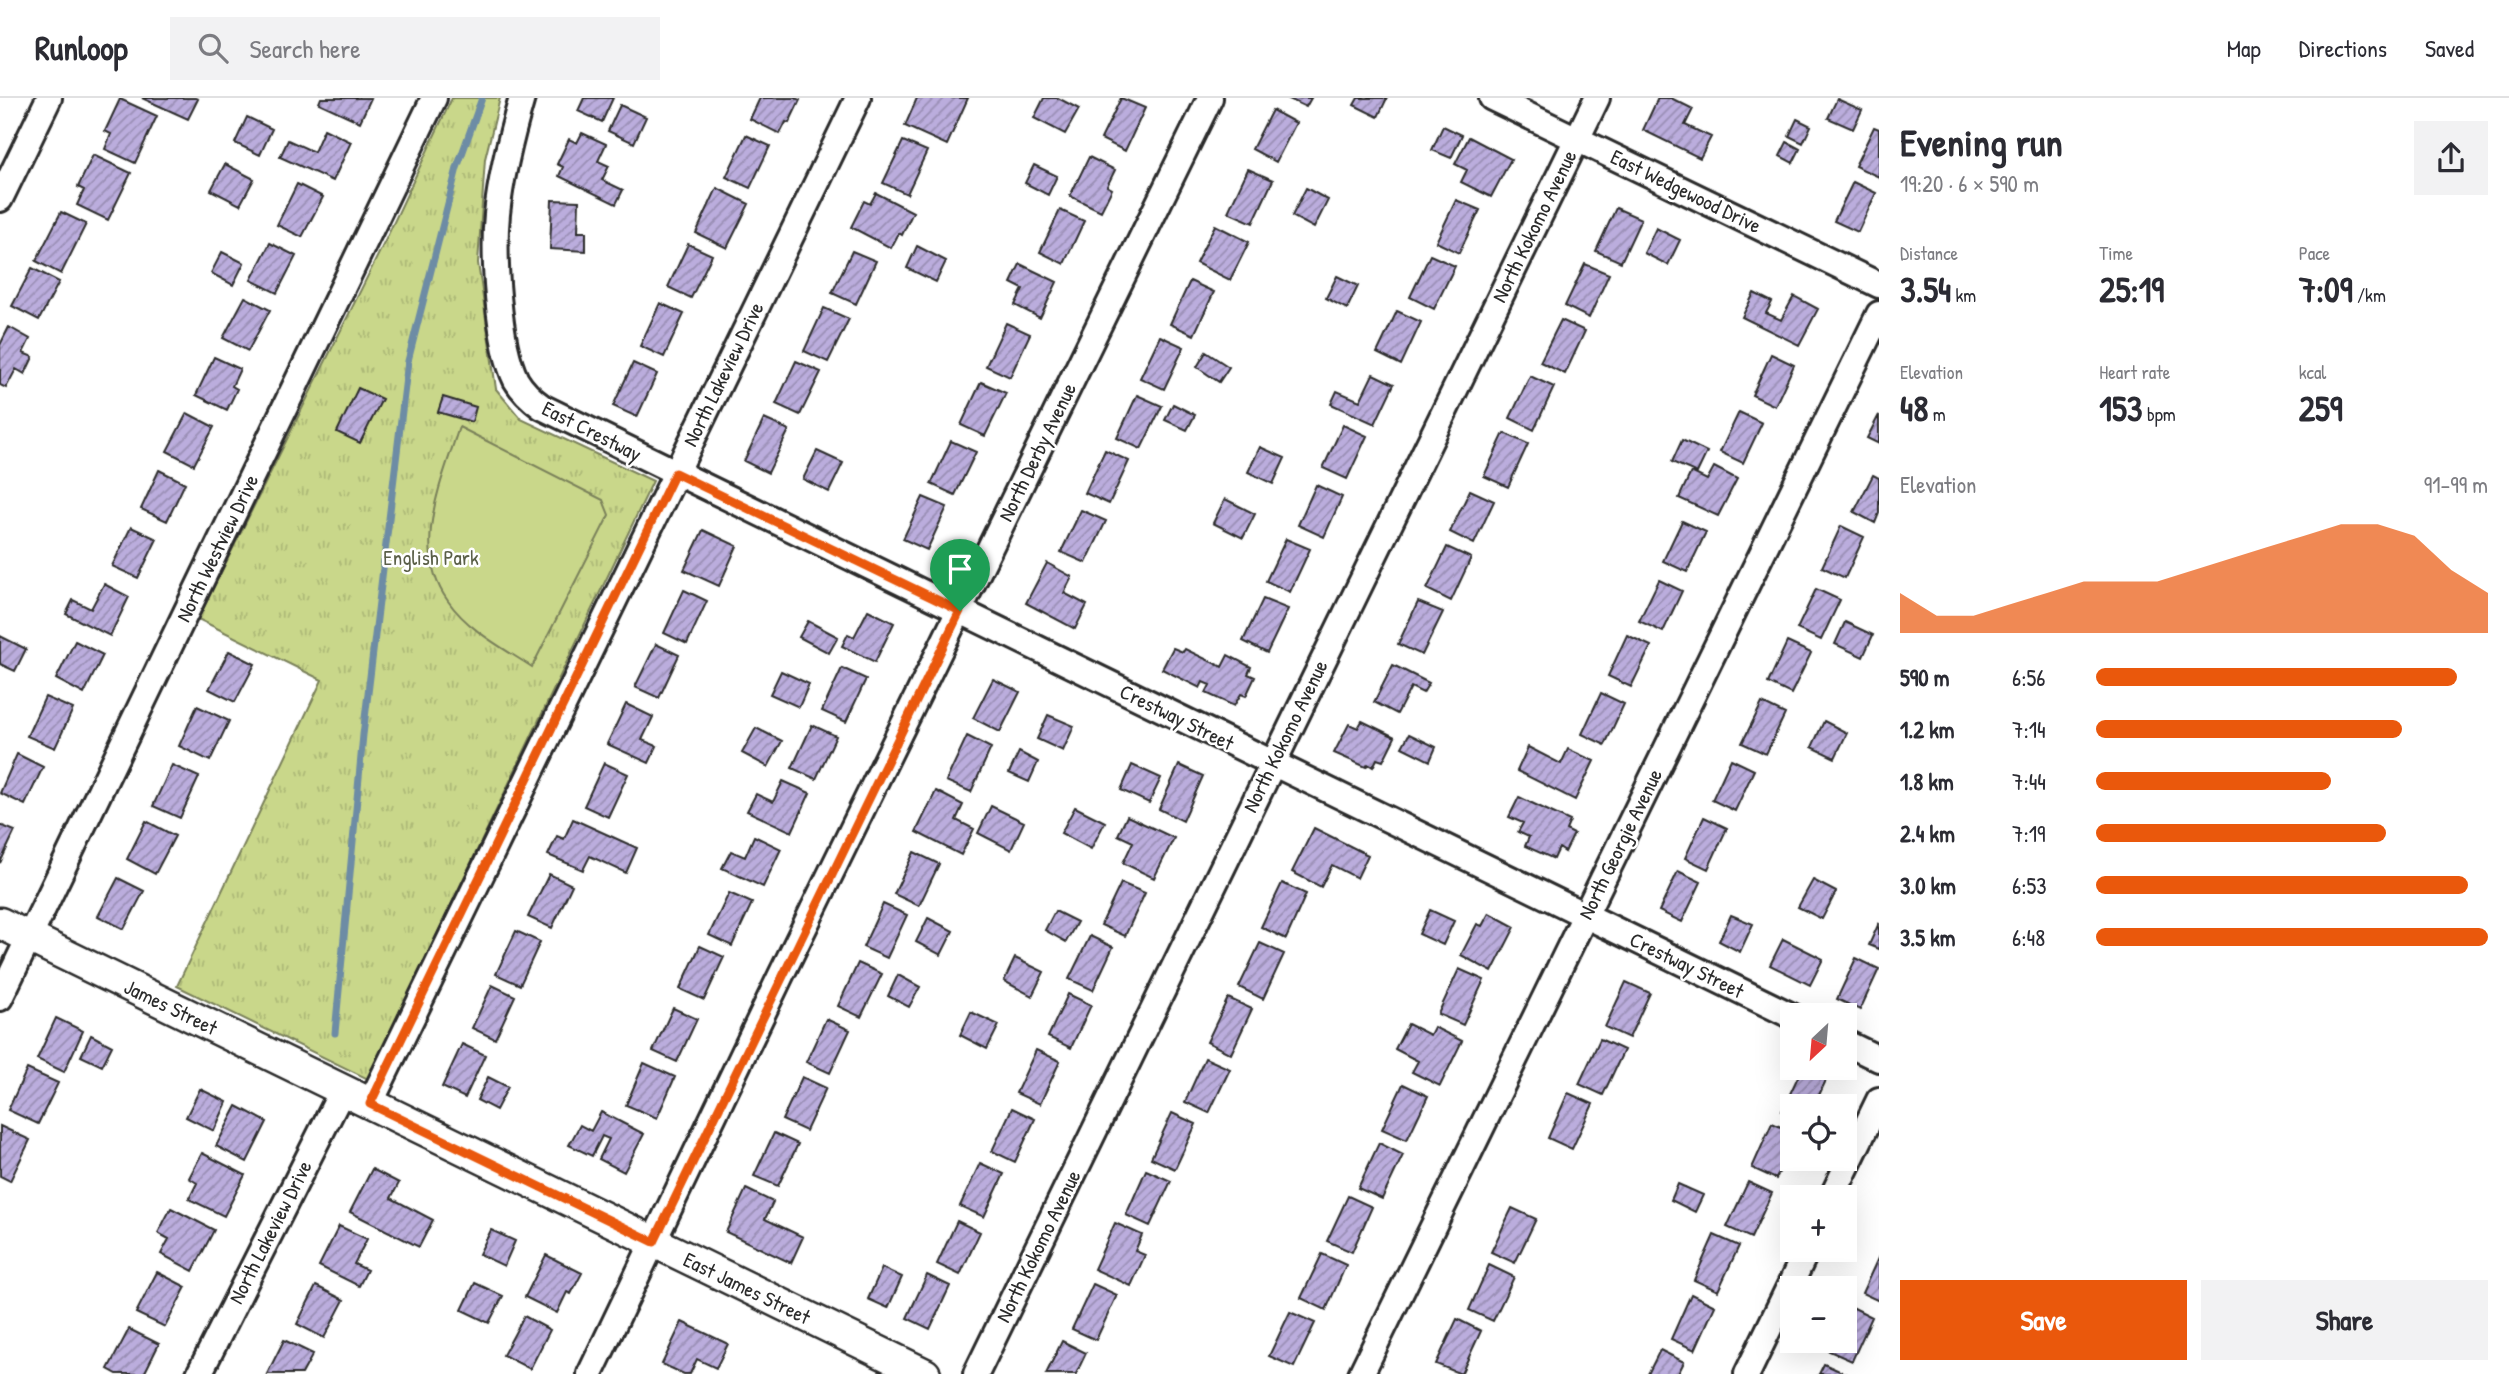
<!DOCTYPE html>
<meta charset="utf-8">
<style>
body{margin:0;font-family:"Patrick Hand",sans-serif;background:#f2f2f3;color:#2b2b33;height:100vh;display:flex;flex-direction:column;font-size:26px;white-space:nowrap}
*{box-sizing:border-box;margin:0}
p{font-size:23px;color:#7c7c81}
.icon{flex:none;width:38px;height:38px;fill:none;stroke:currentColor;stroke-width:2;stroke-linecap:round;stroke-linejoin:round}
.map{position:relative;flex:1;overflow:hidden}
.details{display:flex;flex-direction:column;background:#fff;width:630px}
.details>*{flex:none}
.needle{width:46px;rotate:206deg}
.tools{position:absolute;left:1780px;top:905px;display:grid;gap:14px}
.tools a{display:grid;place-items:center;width:77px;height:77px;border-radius:0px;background:#fff;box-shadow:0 7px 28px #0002;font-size:35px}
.pin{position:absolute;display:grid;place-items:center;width:60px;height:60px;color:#fff;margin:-72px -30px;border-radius:50% 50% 50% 0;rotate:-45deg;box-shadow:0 0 7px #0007}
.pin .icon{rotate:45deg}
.round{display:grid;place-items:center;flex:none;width:74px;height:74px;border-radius:0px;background:#f2f2f3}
.head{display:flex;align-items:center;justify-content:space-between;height:119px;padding:0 21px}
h1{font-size:38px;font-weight:700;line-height:52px}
.stats{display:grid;grid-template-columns:repeat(3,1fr);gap:10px;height:119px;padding:7px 21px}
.stats div{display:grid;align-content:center}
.stats b{font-size:35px;font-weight:700}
.stats small{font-size:19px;font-weight:400}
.stats p{font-size:19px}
.chart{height:196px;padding:14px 21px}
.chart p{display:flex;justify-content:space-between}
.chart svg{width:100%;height:126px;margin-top:7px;fill:#ea580c;opacity:.7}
.action{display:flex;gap:14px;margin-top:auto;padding:14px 21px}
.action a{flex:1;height:80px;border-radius:0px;background:#ea580c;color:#fff;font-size:28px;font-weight:700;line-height:80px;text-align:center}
.action a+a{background:#f2f2f3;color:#2b2b33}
ul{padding:0 21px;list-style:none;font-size:23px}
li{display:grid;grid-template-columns:112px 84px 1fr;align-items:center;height:52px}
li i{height:18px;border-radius:9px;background:#ea580c}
header{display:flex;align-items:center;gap:42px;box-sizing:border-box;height:98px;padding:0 35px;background:#fff;border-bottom:2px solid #e1e1e2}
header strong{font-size:33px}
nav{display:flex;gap:38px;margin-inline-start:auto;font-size:24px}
.search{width:490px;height:63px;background:#f2f2f3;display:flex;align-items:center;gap:18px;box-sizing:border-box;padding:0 24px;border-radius:0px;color:#7c7c81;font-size:26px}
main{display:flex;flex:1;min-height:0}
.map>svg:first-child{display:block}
</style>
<header>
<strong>Runloop</strong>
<div class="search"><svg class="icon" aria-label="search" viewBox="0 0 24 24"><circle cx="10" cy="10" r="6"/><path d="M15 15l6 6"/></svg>Search here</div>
<nav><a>Map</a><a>Directions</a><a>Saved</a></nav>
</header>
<main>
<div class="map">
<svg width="1879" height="1276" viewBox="0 0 1879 1276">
<defs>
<pattern id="grass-tufts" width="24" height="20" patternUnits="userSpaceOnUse" patternTransform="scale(1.75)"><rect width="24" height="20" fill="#c9d78a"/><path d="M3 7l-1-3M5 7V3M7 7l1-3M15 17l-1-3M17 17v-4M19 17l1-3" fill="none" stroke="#adb977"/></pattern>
<pattern id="building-hatch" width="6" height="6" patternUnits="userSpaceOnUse" patternTransform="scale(1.75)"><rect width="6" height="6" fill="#bbaddd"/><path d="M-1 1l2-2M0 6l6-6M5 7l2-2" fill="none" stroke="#988db3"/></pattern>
</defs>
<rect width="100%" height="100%" fill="#fff"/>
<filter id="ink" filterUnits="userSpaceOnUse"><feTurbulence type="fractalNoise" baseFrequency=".0143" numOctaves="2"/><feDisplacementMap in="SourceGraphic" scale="14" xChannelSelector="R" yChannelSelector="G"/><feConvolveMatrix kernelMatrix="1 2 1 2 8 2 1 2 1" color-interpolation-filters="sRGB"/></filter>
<g filter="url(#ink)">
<path fill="url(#grass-tufts)" stroke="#7a815a" stroke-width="2" d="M452,0H500L485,61L478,165L496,291L521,321L653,383L368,981L177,888L322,582L198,521L386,141Z"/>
<path fill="#c9d78a" stroke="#7a815a" stroke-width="2" d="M459,329L603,402L609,417L532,569C503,550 468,532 448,503C410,451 442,383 459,329Z"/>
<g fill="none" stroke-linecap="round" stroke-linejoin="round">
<path stroke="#6d8ca5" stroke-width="7" d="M335,935L363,637L408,263L457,70L482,0"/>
</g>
<path fill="url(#building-hatch)" stroke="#2b2b2b" stroke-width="2" d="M142,0H195L198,1L188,21Z
M321,0H371L360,24L319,5Z
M584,0H613L602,24L578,13Z
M760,0H795L800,2L789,25L786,24L780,36L750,21Z
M917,0H968L947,47L905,28Z
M1044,0H1058L1079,11L1065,36L1034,20Z
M1121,0L1145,10L1125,53L1101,41Z
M1287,0H1311L1306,9Z
M1358,0H1387L1378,19L1354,7Z
M1658,0H1671L1693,11L1685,27L1711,39L1700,60L1643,32Z
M120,1L157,18L135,65L105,51L111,36L105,33Z
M1837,1L1862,12L1853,31L1828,20Z
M620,7L646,19L634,45L608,33Z
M1272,12L1296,25L1276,64L1252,51Z
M247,19L272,31L260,57L235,45Z
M1797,21L1811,28L1803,45L1789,38Z
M1443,28L1462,37L1451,60L1432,52Z
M1874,29L1879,31V79L1855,68Z
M324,31L351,44L333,83L280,59L288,42L314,54Z
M582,35L606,46L598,63L609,68L602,82L623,92L616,106L559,78L563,69L557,66L569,41L577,45Z
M746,37L770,48L750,90L726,79Z
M1469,39L1511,61L1491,99L1461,84L1467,72L1455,66Z
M903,43L927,53L907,96L883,85Z
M1787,44L1800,51L1793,65L1780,58Z
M93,57L131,75L108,122L77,107L84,92L78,89Z
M1089,59L1115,72L1107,88L1112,91L1101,113L1070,98Z
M225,66L254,81L240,107L211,92Z
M1034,67L1057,78L1048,97L1025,85Z
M1248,71L1273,82L1253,125L1228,114Z
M1853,84L1876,95L1858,134L1834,123Z
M297,86L323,99L302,139L277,127Z
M717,90L749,106L727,150L696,135Z
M1306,90L1328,102L1314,130L1292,118Z
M876,95L913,114L902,137L899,135L891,150L851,129L864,103L870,106Z
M552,102L579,103L578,134H586V153L550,151Z
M1456,102L1480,112L1459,155L1436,144Z
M1616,110L1641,121L1621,164L1596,153Z
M1060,112L1084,123L1064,166L1040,154Z
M61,114L86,126L61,176L36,163Z
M1215,127L1249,144L1230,182L1196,165Z
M1656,130L1680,142L1668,167L1644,155Z
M270,145L296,158L277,195L251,182Z
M688,146L712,157L691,200L668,189Z
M917,148L946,163L936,184L907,170Z
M852,153L876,163L856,206L832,195Z
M222,154L244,165L233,187L211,175Z
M1430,157L1455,168L1434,211L1410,199Z
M1020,166L1057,184L1040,220L1015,207L1023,191L1011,185Z
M1585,166L1609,176L1589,220L1565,208Z
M32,170L59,184L39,222L12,208Z
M1337,178L1358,188L1347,211L1326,200Z
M1190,183L1214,194L1194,237L1170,226Z
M1754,195L1772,204L1766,215L1781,222L1794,198L1818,211L1799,247L1742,219Z
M245,199L270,212L248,253L223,240Z
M660,205L684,216L664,259L640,248Z
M824,210L849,221L828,264L804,253Z
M1397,213L1421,224L1401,267L1377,255Z
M1561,222L1585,233L1565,276L1540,264Z
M1006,225L1030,236L1010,279L986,268Z
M9,229L30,241L23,255L33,259L25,276L16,271L6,290L0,287V247Z
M1160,238L1184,249L1164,291L1140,280Z
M1206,254L1229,269L1219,284L1197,269Z
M1771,256L1794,267L1775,308L1752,297Z
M214,259L240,271L232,288L237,291L227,312L196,297Z
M796,263L821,274L800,317L776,306Z
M633,265L657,276L637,319L613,308Z
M1373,276L1394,286L1375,326L1331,306L1337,293L1360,303Z
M1530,278L1554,289L1534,332L1510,320Z
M981,284L1006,295L985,338L961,327Z
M358,290L382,301L360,345L337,334Z
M1137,297L1162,308L1141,351L1117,340Z
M443,299L476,309L472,324L438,314Z
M1173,306L1195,317L1187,332L1165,322Z
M1739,314L1762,325L1743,365L1720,354Z
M187,315L214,329L194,367L167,353Z
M1879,317V346L1867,340Z
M764,321L789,332L768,375L744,363Z
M1343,327L1367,338L1347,381L1323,370Z
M1504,335L1528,346L1508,389L1484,378Z
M1682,342L1707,354L1697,375L1672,364Z
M951,343L976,354L955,397L931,386Z
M1260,349L1285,360L1273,386L1248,374Z
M1105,352L1129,363L1109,406L1085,395Z
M817,353L843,365L829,394L803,381Z
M1714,369L1737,381L1718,418L1679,400L1691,374L1707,382Z
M159,372L185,385L167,423L141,411Z
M1873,377L1879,380V415L1875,425L1854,414Z
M1316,387L1342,399L1324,439L1298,427Z
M1470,392L1494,403L1474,446L1450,434Z
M923,399L947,409L927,452L903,441Z
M1225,401L1255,416L1243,440L1213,425Z
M1081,412L1106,423L1086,465L1061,454Z
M1682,423L1706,434L1687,474L1663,463Z
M1841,428L1864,439L1845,480L1822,469Z
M131,429L157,441L138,480L112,468Z
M703,432L737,448L719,488L684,472Z
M1286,441L1310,451L1290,494L1266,483Z
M1447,449L1471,460L1451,503L1427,491Z
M1047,465L1072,479L1064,495L1087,507L1075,531L1026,505Z
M1659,482L1682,493L1663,534L1639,523Z
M104,486L129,499L110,538L66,516L73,502L91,511Z
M1816,491L1840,502L1821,542L1797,531Z
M684,492L707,503L687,546L664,535Z
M1263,501L1288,511L1267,555L1243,543Z
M1418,504L1443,514L1422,557L1398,546Z
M868,512L894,525L875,564L842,548L848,536L854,539Z
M808,523L838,539L829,555L799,539Z
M1845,524L1873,537L1863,559L1835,546Z
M1627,537L1651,548L1631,589L1608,578Z
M0,538L26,551L15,573L0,566Z
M75,543L103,557L84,596L56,581Z
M1787,544L1811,555L1791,596L1768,585Z
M656,546L679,557L659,600L635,589Z
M1173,550L1183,554L1185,551L1222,569L1228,557L1251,569L1248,576L1255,579L1246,598L1241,596L1234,608L1206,595L1210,587L1203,584L1200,590L1162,571Z
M229,553L255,566L235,604L209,591Z
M1393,567L1429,585L1423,595L1411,589L1397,616L1374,604Z
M842,570L866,581L846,624L822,613Z
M781,573L809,586L799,609L770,596Z
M993,581L1020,594L1000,634L973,620Z
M1601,595L1624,606L1605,647L1582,636Z
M45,599L73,611L55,650L27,638Z
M1762,605L1785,616L1766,656L1742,645Z
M626,606L653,619L642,642L657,648L649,665L607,646Z
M197,608L229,623L210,663L179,648Z
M1048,617L1074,628L1063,653L1037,641Z
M1362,623L1395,639L1383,663L1377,661L1373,669L1368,666L1366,669L1334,655L1349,626L1358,630Z
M1824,623L1847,635L1835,660L1812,649Z
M812,627L836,638L816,681L792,670Z
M756,630L782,643L768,669L742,655Z
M1409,636L1436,649L1430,663L1402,649Z
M967,638L991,650L971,694L946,683Z
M1528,649L1561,666L1568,651L1594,663L1575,702L1517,673Z
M1019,654L1038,664L1029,684L1009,675Z
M17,656L43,669L25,707L0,695Z
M1731,661L1754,672L1735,713L1712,702Z
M604,665L628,676L608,719L584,708Z
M172,667L199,679L180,720L153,708Z
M1132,667L1161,680L1149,705L1121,692Z
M1179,667L1203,678L1183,723L1159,711Z
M783,683L810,695L792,734L747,713L756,696L773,704Z
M936,693L963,707L956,722L974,731L961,757L916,734Z
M1519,699L1570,723L1566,732L1574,736L1565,754L1559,750L1554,761L1525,748L1529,739L1518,734L1523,725L1509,719Z
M991,708L1024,724L1011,752L978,735Z
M1075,709L1105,724L1091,751L1061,735Z
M1127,718L1174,740L1154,780L1123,765L1133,744L1118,737Z
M1704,719L1727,730L1708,771L1685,760Z
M573,721L637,750L626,775L590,758L583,772L548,757L557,738L564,741Z
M146,723L175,738L155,776L127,761Z
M0,727L15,733L0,765Z
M1314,730L1368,757L1357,780L1332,767L1321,789L1292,774Z
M754,738L781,751L763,789L722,770L731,753L745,759Z
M914,754L939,766L919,808L894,796Z
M1678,773L1701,784L1682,824L1659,813Z
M549,776L572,787L552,830L528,819Z
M118,780L144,793L124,831L98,818Z
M1813,782L1836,794L1822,821L1798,809Z
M1121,785L1145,795L1125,838L1101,827Z
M1282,785L1306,796L1286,841L1261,829Z
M729,795L752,805L732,848L709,837Z
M883,806L907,817L887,860L863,849Z
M1430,812L1454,823L1443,847L1419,836Z
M1055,813L1077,824L1066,844L1045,832Z
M1489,815L1515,829L1492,874L1461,857L1477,826L1482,828Z
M1731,817L1753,826L1740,854L1719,843Z
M928,820L953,833L941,857L916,844Z
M1879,825V851L1869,847Z
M516,833L540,844L520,887L496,876Z
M1090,838L1113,849L1093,892L1069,881Z
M1783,841L1823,861L1810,887L1770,867Z
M1260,845L1284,856L1263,901L1239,889Z
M700,848L724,859L704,902L680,891Z
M1015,860L1044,874L1032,898L1004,883Z
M1856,860L1879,871L1860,912L1837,901Z
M858,865L882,876L861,919L838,908Z
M1459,871L1484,882L1463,927L1438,916Z
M898,877L920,889L909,909L888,898Z
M1626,884L1650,895L1629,940L1605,929Z
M492,887L515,898L495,941L472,930Z
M1068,896L1091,907L1071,950L1048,939Z
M1228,900L1252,911L1231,956L1207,944Z
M673,910L697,921L677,964L653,953Z
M971,914L999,927L987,951L960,937Z
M56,920L83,933L64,974L37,961Z
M826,921L850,932L830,975L806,964Z
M1408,926L1430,937L1434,929L1462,943L1440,988L1412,974L1418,963L1395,951Z
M91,937L112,948L102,968L81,958Z
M1600,941L1624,952L1603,997L1579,986Z
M462,946L485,957L465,1000L442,989Z
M1036,952L1060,963L1040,1006L1016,995Z
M1205,960L1230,971L1209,1015L1185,1004Z
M644,965L675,979L657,1020L626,1007Z
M1802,970L1827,980L1814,1008H1792V1017L1782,1013Z
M27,971L58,985L38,1026L8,1012Z
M488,979L508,989L496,1012L477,1002Z
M802,979L826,990L806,1033L782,1022Z
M1403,986L1428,998L1407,1042L1382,1031Z
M200,991L227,1004L214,1033L186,1019Z
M1568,995L1593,1006L1572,1051L1548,1040Z
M237,1008L267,1024L247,1064L216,1048Z
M1012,1010L1035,1021L1015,1064L992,1053Z
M601,1014L644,1036L624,1074L599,1061L609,1041L602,1038L592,1058L569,1047L580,1027L591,1033Z
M1172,1015L1196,1026L1175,1071L1151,1060Z
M1772,1025L1792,1034V1046L1776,1081L1752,1070Z
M0,1028L30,1042L10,1083L0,1078Z
M774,1035L798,1046L778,1088L754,1078Z
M1379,1045L1403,1057L1382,1101L1358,1090Z
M202,1055L245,1077L224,1118L189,1101L197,1085L189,1080Z
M980,1065L1004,1076L984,1119L960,1108Z
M372,1071L399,1085L391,1100L433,1122L419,1149L350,1114Z
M1146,1072L1171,1083L1150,1128L1126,1117Z
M1748,1084L1772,1095L1751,1140L1727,1129Z
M1678,1086L1703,1097L1695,1114L1671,1102Z
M746,1091L773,1104L765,1121L803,1139L791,1165L726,1134Z
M1348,1098L1372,1109L1352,1154L1327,1143Z
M171,1110L214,1132L193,1173L161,1156L169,1141L158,1135Z
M1512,1110L1536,1121L1515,1165L1491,1154Z
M957,1123L980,1134L960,1177L937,1166Z
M1115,1125L1142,1137L1135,1153L1145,1157L1131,1188L1094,1171Z
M339,1128L367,1141L354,1166L367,1172L359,1188L319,1168Z
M491,1132L515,1143L504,1168L479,1156Z
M1714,1137L1739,1148L1718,1193L1694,1182Z
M1322,1156L1346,1167L1326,1212L1301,1200Z
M546,1157L582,1175L571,1196L567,1194L557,1215L525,1199Z
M1879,1158V1203L1862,1195Z
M1489,1167L1514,1179L1493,1223L1469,1212Z
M882,1170L902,1179L888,1210L868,1201Z
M157,1174L186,1189L165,1229L136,1215Z
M927,1177L950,1188L930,1231L907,1220Z
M475,1185L503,1198L489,1225L462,1212Z
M1093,1186L1117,1197L1096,1242L1072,1231Z
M316,1188L344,1202L324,1240L297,1226Z
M1691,1196L1715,1208L1695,1252L1671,1241Z
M1848,1207L1872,1219L1852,1263L1827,1252L1832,1242H1844V1215Z
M1290,1214L1315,1225L1294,1269L1269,1258Z
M524,1218L550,1232L530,1271L503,1257Z
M1457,1221L1481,1233L1461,1276L1436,1266Z
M682,1224L728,1246L716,1270L697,1261L690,1276H684L662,1266Z
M129,1231L159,1246L144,1276H117L108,1271Z
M284,1242L313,1256L302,1276H267Z
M1062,1243L1086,1255L1076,1276H1046Z
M1660,1252L1684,1264L1678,1276H1648Z
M1824,1266L1846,1276H1819Z"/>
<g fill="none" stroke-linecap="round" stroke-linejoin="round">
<defs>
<path id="minor" d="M522,0C511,38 501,77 497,116C493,157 498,246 516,282C523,294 531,301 542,309L1792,918
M1492,0L1879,187
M0,101L49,0
M0,900L434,0
M1844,944L1879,961
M370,1006L858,0
M1832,1099L1879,1002
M199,1276L342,993
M590,1276L781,877L1210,0
M976,1276L1597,0
M1361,1276L1879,216
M1747,1276L1807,1152"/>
<path id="tertiary" d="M0,825L925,1276"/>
</defs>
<use href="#minor" stroke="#2b2b2b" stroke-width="30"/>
<use href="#tertiary" stroke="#2b2b2b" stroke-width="35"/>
<use href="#minor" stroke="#fff" stroke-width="24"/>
<use href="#tertiary" stroke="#fff" stroke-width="30"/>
</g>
</g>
<g fill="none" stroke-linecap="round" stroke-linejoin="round" filter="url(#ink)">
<defs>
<path id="route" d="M675,375L960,513L654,1144L370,1006Z"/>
</defs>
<use href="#route" stroke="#fff" stroke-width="14"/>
<use href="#route" stroke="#ea580c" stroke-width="9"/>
</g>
<g text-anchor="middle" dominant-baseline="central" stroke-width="5" stroke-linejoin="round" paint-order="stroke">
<g font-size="21" fill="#2b2b2b" stroke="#fff">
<text transform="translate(1686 93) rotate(26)">East Wedgewood Drive</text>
<text transform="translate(1534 128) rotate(-64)">North Kokomo Avenue</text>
<text transform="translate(723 276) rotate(-64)">North Lakeview Drive</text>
<text transform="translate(592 333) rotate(27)">East Crestway</text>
<text transform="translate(1037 354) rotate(-64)">North Derby Avenue</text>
<text transform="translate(217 450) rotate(-64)">North Westview Drive</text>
<text transform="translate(1177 619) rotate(26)">Crestway Street</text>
<text transform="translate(1285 638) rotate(-64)">North Kokomo Avenue</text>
<text transform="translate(1620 746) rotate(-64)">North Georgie Avenue</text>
<text transform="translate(1687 867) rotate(26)">Crestway Street</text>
<text transform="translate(171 909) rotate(26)">James Street</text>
<text transform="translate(270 1134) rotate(-63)">North Lakeview Drive</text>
<text transform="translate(1038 1148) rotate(-64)">North Kokomo Avenue</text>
<text transform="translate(747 1190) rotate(26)">East James Street</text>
</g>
<g font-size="21" fill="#5a5f48" stroke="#fff">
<text x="431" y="459">English Park</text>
</g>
</g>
</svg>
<div class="tools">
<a><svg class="needle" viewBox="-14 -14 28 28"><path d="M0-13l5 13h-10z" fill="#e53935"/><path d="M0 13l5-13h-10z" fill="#7c7c81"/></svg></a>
<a><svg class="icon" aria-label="locate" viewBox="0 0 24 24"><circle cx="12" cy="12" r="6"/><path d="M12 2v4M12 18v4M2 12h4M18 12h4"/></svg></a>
<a>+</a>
<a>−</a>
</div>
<div class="pin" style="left:960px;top:513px;background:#1e9e55"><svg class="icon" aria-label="arrive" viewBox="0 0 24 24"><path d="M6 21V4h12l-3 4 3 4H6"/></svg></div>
</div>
<section class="details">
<div class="head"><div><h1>Evening run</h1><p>19:20 · 6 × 590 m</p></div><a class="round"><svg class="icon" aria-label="share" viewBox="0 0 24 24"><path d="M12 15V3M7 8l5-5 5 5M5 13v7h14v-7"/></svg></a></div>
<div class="stats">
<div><p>Distance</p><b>3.54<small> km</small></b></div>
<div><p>Time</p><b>25:19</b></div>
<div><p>Pace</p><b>7:09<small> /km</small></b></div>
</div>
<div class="stats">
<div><p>Elevation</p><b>48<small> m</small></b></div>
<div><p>Heart rate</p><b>153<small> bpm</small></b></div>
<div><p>kcal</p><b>259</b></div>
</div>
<div class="chart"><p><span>Elevation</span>91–99 m</p>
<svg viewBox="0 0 160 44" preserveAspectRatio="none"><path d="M0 44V30L10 38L20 38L30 34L40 30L50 26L60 26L70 26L80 22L90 18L100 14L110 10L120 6L130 6L140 10L150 22L160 30V44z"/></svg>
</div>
<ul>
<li><b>590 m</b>6:56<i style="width:92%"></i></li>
<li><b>1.2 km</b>7:14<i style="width:78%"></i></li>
<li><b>1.8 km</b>7:44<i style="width:60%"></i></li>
<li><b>2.4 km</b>7:19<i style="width:74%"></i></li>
<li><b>3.0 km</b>6:53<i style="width:95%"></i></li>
<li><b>3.5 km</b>6:48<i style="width:100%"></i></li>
</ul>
<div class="action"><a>Save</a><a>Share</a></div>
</section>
</main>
